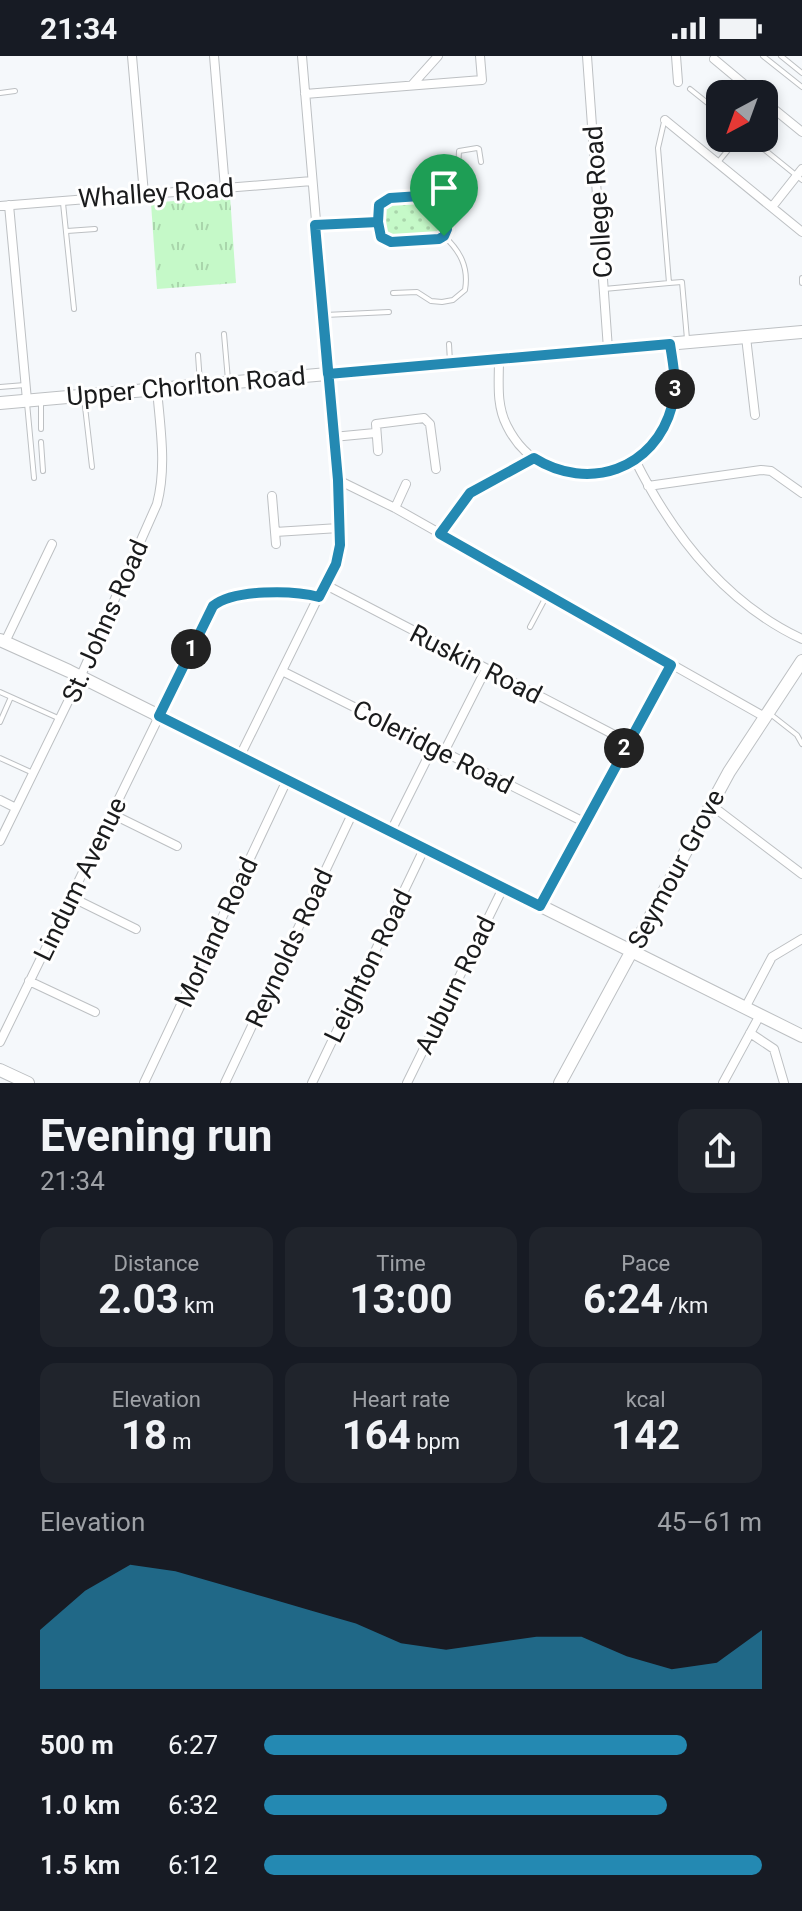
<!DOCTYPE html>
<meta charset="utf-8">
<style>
body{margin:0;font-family:Roboto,sans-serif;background:#20242c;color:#f1f3f6;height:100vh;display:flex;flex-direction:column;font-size:30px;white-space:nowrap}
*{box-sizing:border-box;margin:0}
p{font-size:26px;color:#9ea1a6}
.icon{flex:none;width:44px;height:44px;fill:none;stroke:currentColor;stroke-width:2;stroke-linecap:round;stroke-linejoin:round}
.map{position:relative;height:1027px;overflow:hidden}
.side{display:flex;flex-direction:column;background:#171b24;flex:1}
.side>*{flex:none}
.needle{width:52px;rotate:221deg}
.fabs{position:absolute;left:706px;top:24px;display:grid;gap:16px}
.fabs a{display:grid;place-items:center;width:72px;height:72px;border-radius:16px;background:#171b24;box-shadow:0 4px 12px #0003;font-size:40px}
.pin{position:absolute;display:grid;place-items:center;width:68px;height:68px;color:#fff;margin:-82px -34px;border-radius:50% 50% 50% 0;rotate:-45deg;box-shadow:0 0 8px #0007}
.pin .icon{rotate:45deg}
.km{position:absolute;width:40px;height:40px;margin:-20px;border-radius:50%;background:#222;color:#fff;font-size:22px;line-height:40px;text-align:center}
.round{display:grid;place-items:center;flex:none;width:84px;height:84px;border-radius:16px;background:#20242c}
.overview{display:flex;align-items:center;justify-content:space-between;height:136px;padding:0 40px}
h1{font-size:44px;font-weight:700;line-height:60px}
.stats{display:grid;grid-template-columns:repeat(3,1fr);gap:12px;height:136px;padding:8px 40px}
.stats div{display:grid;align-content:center;border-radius:16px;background:#20242c;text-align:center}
.stats b{font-size:40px;font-weight:700}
.stats small{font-size:22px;font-weight:400}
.stats p{font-size:22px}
.chart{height:224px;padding:16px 40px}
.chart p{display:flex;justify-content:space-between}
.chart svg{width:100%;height:144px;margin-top:8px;fill:#2489b2;opacity:.7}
ul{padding:0 40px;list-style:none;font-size:26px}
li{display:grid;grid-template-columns:128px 96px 1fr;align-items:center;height:60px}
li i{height:20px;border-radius:10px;background:#2489b2}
.status{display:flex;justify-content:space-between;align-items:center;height:56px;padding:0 40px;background:#171b24;direction:ltr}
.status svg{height:22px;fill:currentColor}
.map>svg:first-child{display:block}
</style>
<div class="status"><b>21:34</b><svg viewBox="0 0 49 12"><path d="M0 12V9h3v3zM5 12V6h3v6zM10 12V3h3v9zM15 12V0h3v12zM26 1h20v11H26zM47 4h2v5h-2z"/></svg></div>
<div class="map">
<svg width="802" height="1027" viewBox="0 0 802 1027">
<defs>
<pattern id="grass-dots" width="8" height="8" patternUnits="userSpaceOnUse" patternTransform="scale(2)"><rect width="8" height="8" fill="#c5f9c8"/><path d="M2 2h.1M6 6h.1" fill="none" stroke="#a9d5ab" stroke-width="1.8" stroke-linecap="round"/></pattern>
<pattern id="park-tufts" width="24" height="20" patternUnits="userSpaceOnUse" patternTransform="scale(2)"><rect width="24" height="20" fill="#c5f9c8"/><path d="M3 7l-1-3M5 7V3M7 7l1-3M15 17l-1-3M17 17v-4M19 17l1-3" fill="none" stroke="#a9d5ab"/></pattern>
</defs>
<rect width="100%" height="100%" fill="#f5f8fb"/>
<path fill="url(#grass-dots)" d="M432,142L440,148L443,170L440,177L390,183L383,177L381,156L386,147Z"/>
<path fill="url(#park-tufts)" d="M230,140L236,227L157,233L151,147Z"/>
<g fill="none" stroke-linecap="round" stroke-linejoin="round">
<defs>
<path id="lane" d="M763,0L802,31
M781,0L802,17
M690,33L720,57
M0,37L15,35
M664,66L658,92L669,227L682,226L687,283
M750,82L802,124
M719,105L738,82
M440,141L458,113L459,95L477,92L479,93L481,106
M63,147L74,253
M67,175L95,173
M802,222V227
M604,233L669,227
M393,237L417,236L431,245L442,246L453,244L465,234C469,211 460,195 444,180
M325,259L389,256
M224,278L228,324
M449,288L450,306
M198,299L200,327
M0,331L25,329
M84,342L92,411
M27,347L34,422
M41,373V345
M41,386L43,415
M530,571L547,539
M0,636L58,662
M769,657L797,679L802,688
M0,666L11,641
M0,702L33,717"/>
<path id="street" d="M132,0L144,138
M214,0L225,132
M587,0L608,293
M676,0L678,26
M714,3L756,38
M412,29L438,0
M305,38L482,24L480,0
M764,45L802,76
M665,64L802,176
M435,139L444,146L447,173L442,182L391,186L381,181L376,158L383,145Z
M9,149L27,344
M0,150L312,125
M772,151L802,113
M315,169L378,166
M746,281L755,359
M499,303C499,326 496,349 507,370C544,445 652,429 672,350C678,329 673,309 670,288
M333,381L375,377
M378,395L376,368L424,362L430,368L436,413
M635,404C672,478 725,547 802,583
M338,424L395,452L763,660
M648,430L761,414L771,415L802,437
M272,440L276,488
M395,452L406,428
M275,476L339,472
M440,478L470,437L534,402
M326,529L628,686
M5,586L52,488
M282,615L584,766
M444,696L486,613
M240,700L339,499L338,424L302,0
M0,744L16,752
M711,749L802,818
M112,758L177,790
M391,775L433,691
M0,785L83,615L157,448C167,410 160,371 157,333
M71,841L136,873
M540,850L671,609
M29,925L95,956
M745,952L772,901L802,883
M750,977L774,993L784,1027
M0,986L213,550C233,534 295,535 319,541
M144,1027L287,724
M225,1027L353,756
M312,1027L424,793
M407,1027L503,832
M723,1027L760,959"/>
<path id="secondary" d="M0,347L802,276
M0,584L69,615L802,980
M0,1014L28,1027
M560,1027L729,716L802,605"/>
</defs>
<use href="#lane" stroke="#bdc0c3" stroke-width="6"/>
<use href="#street" stroke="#bdc0c3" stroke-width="10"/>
<use href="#secondary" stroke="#bdc0c3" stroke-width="14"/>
<use href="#lane" stroke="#fff" stroke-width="4"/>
<use href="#street" stroke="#fff" stroke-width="8"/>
<use href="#secondary" stroke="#fff" stroke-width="12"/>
</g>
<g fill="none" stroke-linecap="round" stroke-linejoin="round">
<defs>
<path id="route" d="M444,180L439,183L391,186L381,181L378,166L315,169L338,424L340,489L336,508L319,541C293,534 234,533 213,550L159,660L540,850L671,609L440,478L470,437L534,402C588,436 655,414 672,350C678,330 673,309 670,288L328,318L315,169L378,166L379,149L390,142L435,139L444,146L447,173L444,180"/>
</defs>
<use href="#route" stroke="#fff" stroke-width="16"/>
<use href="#route" stroke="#2489b2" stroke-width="10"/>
</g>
<g text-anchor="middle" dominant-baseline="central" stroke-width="6" stroke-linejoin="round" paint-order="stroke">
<g font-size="26" fill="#1a1b1c" stroke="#fff">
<text transform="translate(156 137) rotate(-4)">Whalley Road</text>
<text transform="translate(598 146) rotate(-94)">College Road</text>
<text transform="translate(186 330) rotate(-5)">Upper Chorlton Road</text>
<text transform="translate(105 565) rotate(-66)">St. Johns Road</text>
<text transform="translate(476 608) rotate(27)">Ruskin Road</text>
<text transform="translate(433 691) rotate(27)">Coleridge Road</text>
<text transform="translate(676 813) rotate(-62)">Seymour Grove</text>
<text transform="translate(80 823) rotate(-64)">Lindum Avenue</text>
<text transform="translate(216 876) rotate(-65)">Morland Road</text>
<text transform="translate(289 892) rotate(-65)">Reynolds Road</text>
<text transform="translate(368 910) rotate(-64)">Leighton Road</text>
<text transform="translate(455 929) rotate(-64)">Auburn Road</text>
</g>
</g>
</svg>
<div class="fabs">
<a><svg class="needle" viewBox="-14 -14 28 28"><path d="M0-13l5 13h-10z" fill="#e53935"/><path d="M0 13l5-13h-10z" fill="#9ea1a6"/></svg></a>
</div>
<div class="pin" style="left:444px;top:180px;background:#1e9e55"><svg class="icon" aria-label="arrive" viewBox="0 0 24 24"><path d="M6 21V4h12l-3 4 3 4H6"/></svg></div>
<b class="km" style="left:191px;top:593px">1</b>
<b class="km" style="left:624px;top:692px">2</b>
<b class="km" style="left:675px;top:333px">3</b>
</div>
<section class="side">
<div class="overview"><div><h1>Evening run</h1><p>21:34</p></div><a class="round"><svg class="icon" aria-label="share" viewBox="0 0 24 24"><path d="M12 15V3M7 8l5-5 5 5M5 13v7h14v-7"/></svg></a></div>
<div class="stats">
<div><p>Distance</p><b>2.03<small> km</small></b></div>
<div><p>Time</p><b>13:00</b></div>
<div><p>Pace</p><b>6:24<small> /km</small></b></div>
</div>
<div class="stats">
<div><p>Elevation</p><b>18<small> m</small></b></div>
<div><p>Heart rate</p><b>164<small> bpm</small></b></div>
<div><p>kcal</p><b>142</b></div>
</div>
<div class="chart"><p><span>Elevation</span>45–61 m</p>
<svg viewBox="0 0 160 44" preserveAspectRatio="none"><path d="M0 44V26L10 14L20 6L30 8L40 12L50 16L60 20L70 24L80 30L90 32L100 30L110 28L120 28L130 34L140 38L150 36L160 26V44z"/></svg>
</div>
<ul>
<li><b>500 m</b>6:27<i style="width:85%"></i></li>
<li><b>1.0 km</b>6:32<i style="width:81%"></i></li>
<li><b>1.5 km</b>6:12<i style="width:100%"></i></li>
</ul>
</section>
